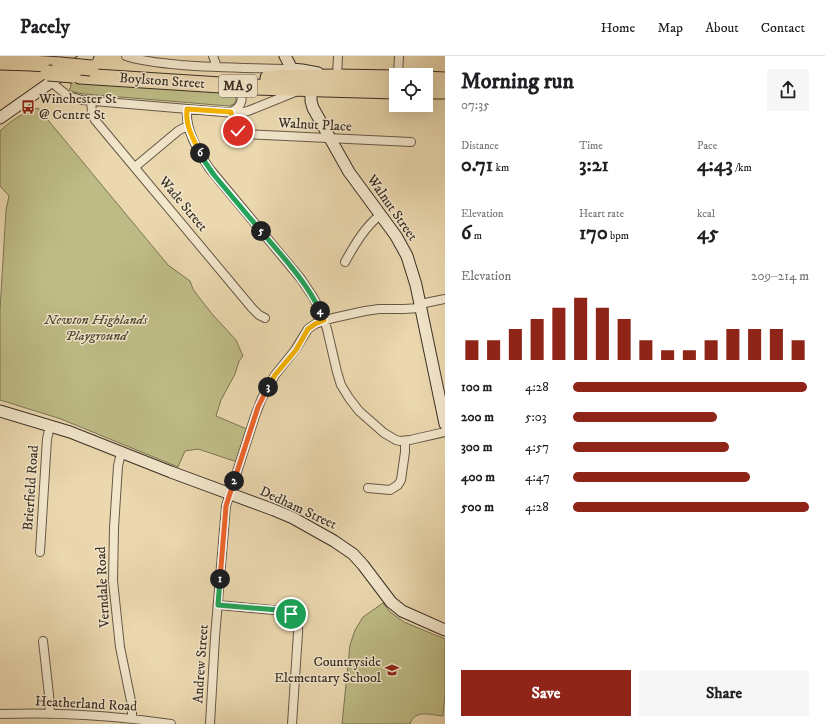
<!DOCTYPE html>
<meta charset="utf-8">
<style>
body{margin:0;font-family:"IM FELL DW Pica",serif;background:#f6f6f6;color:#202124;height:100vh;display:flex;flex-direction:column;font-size:15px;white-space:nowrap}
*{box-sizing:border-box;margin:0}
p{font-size:13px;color:#757577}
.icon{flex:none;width:22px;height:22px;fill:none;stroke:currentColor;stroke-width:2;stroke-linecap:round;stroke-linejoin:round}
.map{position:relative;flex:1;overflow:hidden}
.drawer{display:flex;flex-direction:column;background:#fff;width:380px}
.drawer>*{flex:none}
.buttons{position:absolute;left:389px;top:12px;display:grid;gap:8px}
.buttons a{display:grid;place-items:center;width:44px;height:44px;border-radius:0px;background:#fff;box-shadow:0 4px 16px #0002;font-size:20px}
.pin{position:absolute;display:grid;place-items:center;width:34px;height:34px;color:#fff;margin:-17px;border:2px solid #fff;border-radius:50%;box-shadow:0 1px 4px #0007}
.km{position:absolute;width:20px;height:20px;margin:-10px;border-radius:50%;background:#222;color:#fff;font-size:11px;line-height:20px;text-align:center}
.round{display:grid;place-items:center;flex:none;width:42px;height:42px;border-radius:0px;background:#f6f6f6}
.headline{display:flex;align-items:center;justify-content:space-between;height:68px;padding:0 16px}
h1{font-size:22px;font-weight:700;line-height:30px}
.figures{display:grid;grid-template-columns:repeat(3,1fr);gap:6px;height:68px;padding:4px 16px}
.figures div{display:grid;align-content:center}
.figures b{font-size:20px;font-weight:700}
.figures small{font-size:11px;font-weight:400}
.figures p{font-size:11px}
.chart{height:112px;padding:8px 16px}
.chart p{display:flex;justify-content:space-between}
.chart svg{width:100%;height:72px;margin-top:4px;stroke:#8f2418;stroke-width:6}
.cta{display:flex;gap:8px;margin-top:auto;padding:8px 16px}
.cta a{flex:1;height:46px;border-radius:0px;background:#8f2418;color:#fff;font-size:16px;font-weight:700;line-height:46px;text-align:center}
.cta a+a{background:#f6f6f6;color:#202124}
ul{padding:0 16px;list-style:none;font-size:13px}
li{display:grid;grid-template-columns:64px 48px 1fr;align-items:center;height:30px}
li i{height:10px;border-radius:5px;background:#8f2418}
header{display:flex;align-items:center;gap:24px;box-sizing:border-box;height:56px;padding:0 20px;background:#fff;border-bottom:1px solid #e0e0e0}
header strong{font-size:19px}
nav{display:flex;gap:22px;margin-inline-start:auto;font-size:14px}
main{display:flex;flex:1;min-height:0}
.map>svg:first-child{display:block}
</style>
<header>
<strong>Pacely</strong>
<nav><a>Home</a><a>Map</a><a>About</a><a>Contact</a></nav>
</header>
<main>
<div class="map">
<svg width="445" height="668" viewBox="0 0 445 668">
<rect width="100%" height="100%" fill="#ebd8af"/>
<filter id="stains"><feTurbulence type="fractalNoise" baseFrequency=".005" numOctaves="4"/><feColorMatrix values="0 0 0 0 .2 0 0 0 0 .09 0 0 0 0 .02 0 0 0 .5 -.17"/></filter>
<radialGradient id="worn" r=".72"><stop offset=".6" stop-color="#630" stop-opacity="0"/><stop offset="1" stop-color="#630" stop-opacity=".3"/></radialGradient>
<path fill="#bebc86" stroke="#7c7555" d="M70,25L232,36L234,39L236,38V44L234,48L229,50L84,38L73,36L69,33L71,31Z
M38,52L168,209L190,225L193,233L198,240L213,259L236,284L243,300L239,305L235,318L221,344L216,360L247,373L240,402L234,405L198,393L185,395L178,411L61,363L0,344V254L6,154L9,140L0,130V75C11,65 23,56 38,52Z
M383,547L390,556L404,566L445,583V637L443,660C432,659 414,653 410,668H342L350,589L355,574L363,561Z"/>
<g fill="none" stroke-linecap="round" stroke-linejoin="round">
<defs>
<path id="street" d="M126,0C143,6 163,7 181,9C218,12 255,12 292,13
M213,0L217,11
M398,19L399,0
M337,21L338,0
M51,26L68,40L82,44L235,57H240L248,55L295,36
M91,45L92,56L95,64L252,252L259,259L265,262
M187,53C185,74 198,95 209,112L301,223L313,241L321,256L327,273L337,316L341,329L349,342L359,355L384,377L396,384L400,385L410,384L445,376
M231,56C234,66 234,75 244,78L411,86
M231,56C244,50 243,42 239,30
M135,111L178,75L187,70
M345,206C355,188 365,171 380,159
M420,248L445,243
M121,397L118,410L114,472L113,525L120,591L132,650V663
M368,432L390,434L398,429L401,424L405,396V385
M40,496L47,383L50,370
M218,549L283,555C294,558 299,565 298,577L292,668
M43,585L49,639L50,658
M0,658C57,656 114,659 171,668
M210,668L215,581L226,450L255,360L262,342L275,319L295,294L308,273L315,268L333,262L365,255L379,253H404L420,252"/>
<path id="secondary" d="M285,0L292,13L302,14L318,17
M311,33V45L313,52L349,116L396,180L407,200L416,229L445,368
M0,62L88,0
M0,355L70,376L171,416L274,454L293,462L334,485L353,498L363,509L391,546L402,555L445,574"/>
<path id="highway" d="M0,6L31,7L60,9
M80,20L252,31L396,35
M268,22L337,21L396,22
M426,23L445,24
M426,35H445"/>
</defs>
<use href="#street" stroke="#665847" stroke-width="10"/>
<use href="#secondary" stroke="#392e24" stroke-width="13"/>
<use href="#highway" stroke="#392e24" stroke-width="17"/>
<use href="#street" stroke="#f2e6cb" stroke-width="8"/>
<use href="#secondary" stroke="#f2e6cb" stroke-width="11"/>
<use href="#highway" stroke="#ebd8af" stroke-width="15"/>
<defs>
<path id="highway-bridge" d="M60,9L91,12
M48,17L73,19"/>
</defs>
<use href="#highway-bridge" stroke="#392e24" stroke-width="17" stroke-linecap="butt"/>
<use href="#highway-bridge" stroke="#ebd8af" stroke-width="15"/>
</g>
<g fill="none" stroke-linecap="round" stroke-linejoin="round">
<defs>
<path id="split-1" d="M220,523L218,549L278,554H283L291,558"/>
<path id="split-2" d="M220,523L226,450L234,425"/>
<path id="split-3" d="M234,425L258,351L268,331"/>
<path id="split-4" d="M268,331L275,319L296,294L308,273L315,268L324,264L320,255"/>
<path id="split-5" d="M261,175C282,200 306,225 320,255"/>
<path id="split-6" d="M200,97L205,106L214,119L261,175"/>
<path id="split-7" d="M200,97C193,82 185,70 187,53L231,56L235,72L238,75"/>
</defs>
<use href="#split-1" stroke="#fff" stroke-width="8"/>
<use href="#split-2" stroke="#fff" stroke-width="8"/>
<use href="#split-3" stroke="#fff" stroke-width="8"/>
<use href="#split-4" stroke="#fff" stroke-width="8"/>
<use href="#split-5" stroke="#fff" stroke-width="8"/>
<use href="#split-6" stroke="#fff" stroke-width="8"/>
<use href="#split-7" stroke="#fff" stroke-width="8"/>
<use href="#split-1" stroke="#22a559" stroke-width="5"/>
<use href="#split-2" stroke="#f0652b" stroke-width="5"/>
<use href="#split-3" stroke="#f0652b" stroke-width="5"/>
<use href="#split-4" stroke="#f5b400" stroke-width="5"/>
<use href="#split-5" stroke="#22a559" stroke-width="5"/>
<use href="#split-6" stroke="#22a559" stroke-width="5"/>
<use href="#split-7" stroke="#f5b400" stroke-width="5"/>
</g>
<defs>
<symbol id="bus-bare" viewBox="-9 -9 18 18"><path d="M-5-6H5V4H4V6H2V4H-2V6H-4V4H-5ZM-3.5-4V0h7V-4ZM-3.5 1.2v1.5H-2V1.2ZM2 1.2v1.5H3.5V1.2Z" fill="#8f2418" stroke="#f2e6cb" stroke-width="2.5" paint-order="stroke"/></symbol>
<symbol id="school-bare" viewBox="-9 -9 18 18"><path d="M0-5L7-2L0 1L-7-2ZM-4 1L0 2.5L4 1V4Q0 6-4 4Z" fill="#8f2418" stroke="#f2e6cb" stroke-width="2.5" paint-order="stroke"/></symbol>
</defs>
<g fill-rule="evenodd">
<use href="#bus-bare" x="18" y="41" width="20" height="20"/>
<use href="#school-bare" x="382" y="604" width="20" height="20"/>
</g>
<g text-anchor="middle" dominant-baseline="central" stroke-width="3" stroke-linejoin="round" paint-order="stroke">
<rect fill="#f2e6cb" stroke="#706556" stroke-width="1" x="219" y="19" width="38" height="22" rx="3"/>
<g font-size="13" font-weight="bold" fill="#392e24">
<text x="238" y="30">MA 9</text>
</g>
<g font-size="14" fill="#392e24" stroke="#f2e6cb">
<text transform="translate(162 25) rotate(4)">Boylston Street</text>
<text transform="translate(315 69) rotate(3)">Walnut Place</text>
<text transform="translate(183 148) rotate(50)">Wade Street</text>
<text transform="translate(392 152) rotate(55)">Walnut Street</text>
<text transform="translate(31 432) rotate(-86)">Brierfield Road</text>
<text transform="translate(298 452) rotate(25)">Dedham Street</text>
<text transform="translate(103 531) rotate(-93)">Verndale Road</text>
<text transform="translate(201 608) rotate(-86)">Andrew Street</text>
<text transform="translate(86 648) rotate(3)">Heatherland Road</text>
</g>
<g font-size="14" fill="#392e24" stroke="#f2e6cb" text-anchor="start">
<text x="39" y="43">Winchester St<tspan x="39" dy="16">@ Centre St</tspan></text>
<text x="381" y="606" text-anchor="end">Countryside<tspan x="381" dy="16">Elementary School</tspan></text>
</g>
<g font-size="14" font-style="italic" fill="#544a38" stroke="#f2e6cb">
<text x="96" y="264">Newton Highlands<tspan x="96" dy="16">Playground</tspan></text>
</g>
</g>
<rect width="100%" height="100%" filter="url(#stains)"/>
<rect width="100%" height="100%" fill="url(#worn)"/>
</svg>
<div class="buttons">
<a><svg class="icon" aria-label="locate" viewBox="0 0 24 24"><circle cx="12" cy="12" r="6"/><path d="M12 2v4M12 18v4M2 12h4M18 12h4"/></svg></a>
</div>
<div class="pin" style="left:291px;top:558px;background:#1e9e55"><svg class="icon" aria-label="arrive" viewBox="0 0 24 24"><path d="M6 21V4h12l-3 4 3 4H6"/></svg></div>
<div class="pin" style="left:238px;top:75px;background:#d93025"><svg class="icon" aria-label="check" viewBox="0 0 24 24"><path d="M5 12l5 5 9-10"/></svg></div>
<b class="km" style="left:220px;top:523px">1</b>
<b class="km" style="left:234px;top:425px">2</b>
<b class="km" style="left:268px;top:331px">3</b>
<b class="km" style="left:320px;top:255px">4</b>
<b class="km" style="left:261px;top:175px">5</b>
<b class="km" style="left:200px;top:97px">6</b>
</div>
<section class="drawer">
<div class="headline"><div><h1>Morning run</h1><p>07:35</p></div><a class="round"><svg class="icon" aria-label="share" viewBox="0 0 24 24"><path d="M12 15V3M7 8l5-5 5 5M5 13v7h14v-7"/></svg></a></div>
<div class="figures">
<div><p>Distance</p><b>0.71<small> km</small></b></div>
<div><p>Time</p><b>3:21</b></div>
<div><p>Pace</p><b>4:43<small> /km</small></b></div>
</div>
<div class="figures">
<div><p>Elevation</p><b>6<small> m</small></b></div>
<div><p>Heart rate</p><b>170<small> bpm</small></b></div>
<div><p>kcal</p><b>45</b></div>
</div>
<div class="chart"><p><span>Elevation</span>209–214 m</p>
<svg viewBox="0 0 160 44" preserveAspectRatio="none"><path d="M5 44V32M15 44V32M25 44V25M35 44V19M45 44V12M55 44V6M65 44V12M75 44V19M85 44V32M95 44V38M105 44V38M115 44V32M125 44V25M135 44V25M145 44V25M155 44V32"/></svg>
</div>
<ul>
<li><b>100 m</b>4:28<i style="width:99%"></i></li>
<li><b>200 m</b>5:03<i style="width:61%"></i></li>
<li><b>300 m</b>4:57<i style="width:66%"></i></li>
<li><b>400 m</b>4:47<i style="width:75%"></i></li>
<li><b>500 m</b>4:28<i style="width:100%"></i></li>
</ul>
<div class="cta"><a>Save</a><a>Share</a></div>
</section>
</main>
